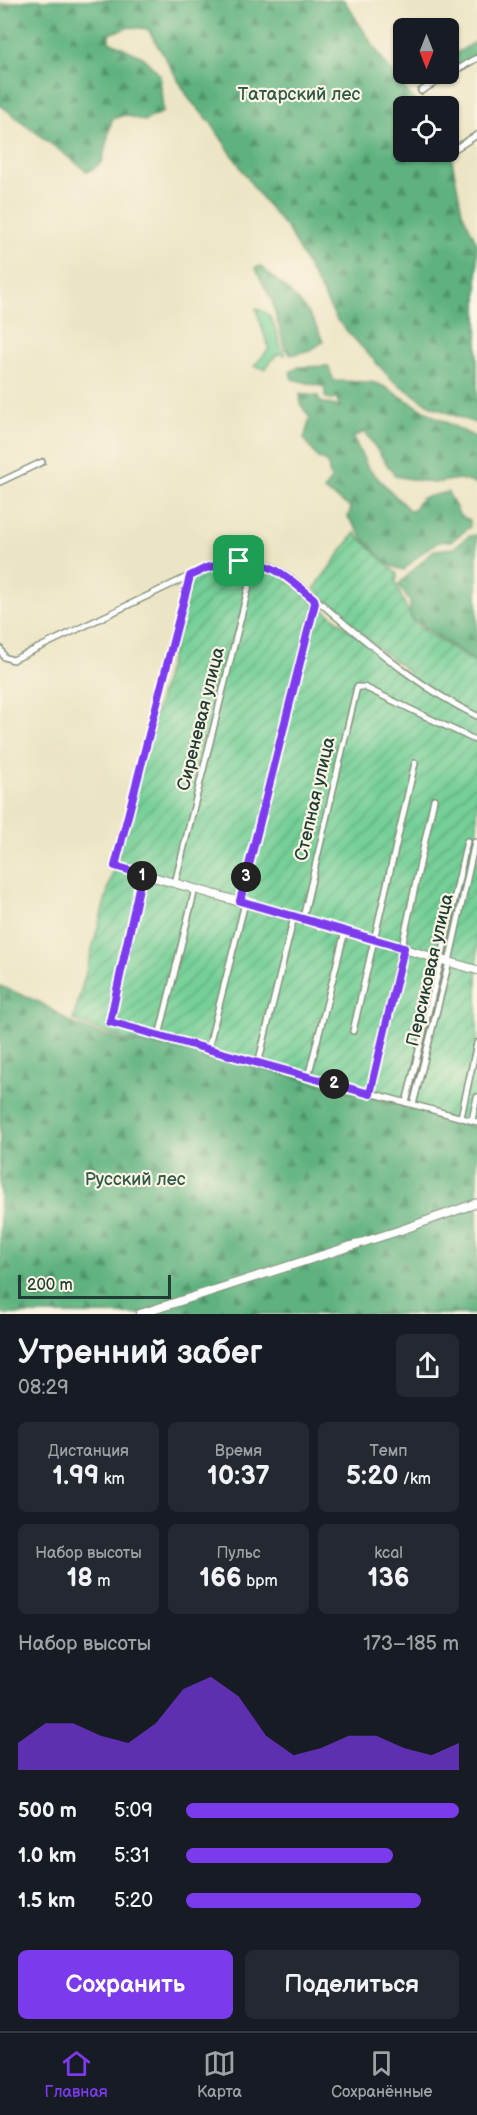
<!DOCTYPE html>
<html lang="ru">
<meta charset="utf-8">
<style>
body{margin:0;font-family:"Balsamiq Sans",sans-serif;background:#242831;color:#f1f3f6;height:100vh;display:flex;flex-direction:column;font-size:22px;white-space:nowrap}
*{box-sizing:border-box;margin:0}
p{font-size:20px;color:#9ea1a6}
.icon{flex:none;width:33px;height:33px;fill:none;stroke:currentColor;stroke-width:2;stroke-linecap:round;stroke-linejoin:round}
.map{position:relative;height:1314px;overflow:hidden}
.sheet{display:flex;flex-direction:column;background:#171b24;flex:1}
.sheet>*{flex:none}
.needle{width:39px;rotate:180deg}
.fabs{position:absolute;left:393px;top:18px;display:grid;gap:12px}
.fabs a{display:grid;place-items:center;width:66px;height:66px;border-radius:9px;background:#171b24;box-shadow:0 2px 4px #0004;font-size:30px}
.scale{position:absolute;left:18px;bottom:15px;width:153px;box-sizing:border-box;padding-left:6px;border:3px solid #1f3d34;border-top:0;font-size:16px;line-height:21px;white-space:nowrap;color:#1f3d34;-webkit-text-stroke:4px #fcf5e5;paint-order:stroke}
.pin{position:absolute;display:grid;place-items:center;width:51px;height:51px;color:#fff;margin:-26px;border-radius:12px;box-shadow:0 3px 9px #0006}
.km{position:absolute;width:30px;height:30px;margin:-15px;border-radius:50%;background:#222;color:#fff;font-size:16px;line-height:30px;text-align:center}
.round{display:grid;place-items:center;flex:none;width:63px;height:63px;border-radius:9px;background:#242831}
.head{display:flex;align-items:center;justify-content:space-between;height:102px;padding:0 18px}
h1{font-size:33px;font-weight:700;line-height:45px}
.stats{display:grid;grid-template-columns:repeat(3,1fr);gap:9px;height:102px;padding:6px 18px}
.stats div{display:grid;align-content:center;border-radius:9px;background:#242831;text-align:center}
.stats b{font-size:26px;font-weight:700}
.stats small{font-size:16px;font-weight:400}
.stats p{font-size:16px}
.chart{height:168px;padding:12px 18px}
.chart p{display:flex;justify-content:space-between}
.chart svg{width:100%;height:108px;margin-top:6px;fill:#7c3aed;opacity:.7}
.cta{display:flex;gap:12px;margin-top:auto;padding:12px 18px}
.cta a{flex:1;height:69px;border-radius:9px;background:#7c3aed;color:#fff;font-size:24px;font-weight:700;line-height:69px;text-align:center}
.cta a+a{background:#242831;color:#f1f3f6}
ul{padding:0 18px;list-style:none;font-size:20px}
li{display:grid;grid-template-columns:96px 72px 1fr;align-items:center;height:45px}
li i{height:15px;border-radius:8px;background:#7c3aed}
.tab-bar{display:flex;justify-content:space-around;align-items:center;height:84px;border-top:2px solid #363941;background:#171b24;font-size:16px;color:#9ea1a6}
.tab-bar a{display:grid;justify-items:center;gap:3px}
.tab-bar .current{color:#7c3aed}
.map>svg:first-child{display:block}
</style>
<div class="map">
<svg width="477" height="1314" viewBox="0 0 477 1314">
<defs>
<pattern id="forest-firs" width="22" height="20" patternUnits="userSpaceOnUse" patternTransform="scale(1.5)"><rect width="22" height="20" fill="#5fb27f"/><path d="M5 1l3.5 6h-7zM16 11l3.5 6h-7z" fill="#4e9269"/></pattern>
<pattern id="garden-furrows" width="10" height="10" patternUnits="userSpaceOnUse" patternTransform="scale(1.5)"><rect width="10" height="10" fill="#74cf96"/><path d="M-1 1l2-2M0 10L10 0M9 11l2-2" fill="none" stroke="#5fa97b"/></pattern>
</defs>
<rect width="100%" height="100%" fill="#fcf5e5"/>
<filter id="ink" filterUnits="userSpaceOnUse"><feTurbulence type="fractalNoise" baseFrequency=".0167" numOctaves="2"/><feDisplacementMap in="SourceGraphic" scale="12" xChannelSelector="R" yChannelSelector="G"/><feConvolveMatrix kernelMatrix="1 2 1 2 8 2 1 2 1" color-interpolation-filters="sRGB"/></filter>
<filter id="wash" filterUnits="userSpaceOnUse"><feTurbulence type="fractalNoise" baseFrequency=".008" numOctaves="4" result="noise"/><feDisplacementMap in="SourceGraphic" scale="24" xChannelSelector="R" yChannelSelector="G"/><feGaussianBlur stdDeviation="1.35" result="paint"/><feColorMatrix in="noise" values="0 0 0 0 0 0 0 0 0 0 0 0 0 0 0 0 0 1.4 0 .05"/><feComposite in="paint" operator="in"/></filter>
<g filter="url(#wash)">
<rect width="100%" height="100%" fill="#ece5c5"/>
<path fill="#74cf96" stroke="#4a8665" stroke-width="1.5" d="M256,309C279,312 275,342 285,355L277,354L265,369L254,366L269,349Z"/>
<path fill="url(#forest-firs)" stroke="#3f785a" stroke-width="1.5" d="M31,0H344L384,62L419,106H404V152H448L449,144L462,212L477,243V424L431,406L392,380L337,320L288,230L257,192L211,123L190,100L148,29L130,27L109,34V41L143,57L160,75L163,112L144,121L125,115L112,119L102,162L88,172L0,105V5Z
M477,41V54L449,72L448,58Z
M260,266C287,289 312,308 323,342L311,350L291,355L285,349L272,301L255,268Z
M328,366L334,381L371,382L381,385L432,415L477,438V484L459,479L433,483L395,476L365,432L353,437L368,468L411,512L422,498L448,492L460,516L470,520V527L451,541C434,538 415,559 404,570C380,567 362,536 348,517L351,508L324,490L331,479L327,462L318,458L304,439L310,418L301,405L300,394L318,396L320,402L340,407L336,397L332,400L325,397V387L292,379L290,372L299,367Z
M477,535V662L414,621L410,615V601L398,585L434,550L453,548L469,536Z
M0,986L41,1003L73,1024L121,1041L194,1051L419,1110L477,1129V1314H0Z"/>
<path fill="url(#garden-furrows)" stroke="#4a8665" stroke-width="1.5" d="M355,533L397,574L396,585L414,624L477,664V1127L418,1108L194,1050L122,1039L73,1020L192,578C219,563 247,558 276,571L407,676L409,672L375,646L314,589Z"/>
</g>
<g filter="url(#ink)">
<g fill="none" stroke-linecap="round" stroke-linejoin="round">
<defs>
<path id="street" d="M421,91L477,58
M456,148L477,135
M0,482L42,462
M0,648L4,657L13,660L206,568C223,563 242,558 260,562C286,568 317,601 338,618C382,655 426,691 477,716
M115,866L190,576
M143,874L110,1022L477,1122
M175,883L255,561
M240,901L314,599
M303,918L357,687H364L477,741
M353,1031L415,763
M159,1036L195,889
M208,1049L245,903
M258,1064L294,917
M308,1077L345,931
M370,1094L434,799
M406,1103L441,960L467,841
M413,1105L449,962L475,842
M461,1117L477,1043
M472,1120L477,1097"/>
<path id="secondary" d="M115,866L477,970
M140,1314L401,1230L477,1203"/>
</defs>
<use href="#street" stroke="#86917c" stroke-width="8"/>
<use href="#secondary" stroke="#86917c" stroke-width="10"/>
<use href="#street" stroke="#fff" stroke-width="5"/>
<use href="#secondary" stroke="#fff" stroke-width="8"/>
</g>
</g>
<g fill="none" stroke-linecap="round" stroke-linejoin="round" filter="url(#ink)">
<defs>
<path id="route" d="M239,561C274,562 288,578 314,599L315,603L240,901L404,948L370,1094L110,1022L142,874L115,866L190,576L206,568Z"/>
</defs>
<use href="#route" stroke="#fff" stroke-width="12"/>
<use href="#route" stroke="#7c3aed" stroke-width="8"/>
</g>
<g text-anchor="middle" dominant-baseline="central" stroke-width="4.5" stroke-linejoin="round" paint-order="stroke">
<g font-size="18" fill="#305a48" stroke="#fcf5e5">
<text x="299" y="94">Татарский лес</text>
<text x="135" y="1179">Русский лес</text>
</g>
<g font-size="18" fill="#1f3d34" stroke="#fcf5e5">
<text transform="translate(201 719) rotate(-76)">Сиреневая улица</text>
<text transform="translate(315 799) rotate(-77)">Степная улица</text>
<text transform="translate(430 970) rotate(-77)">Персиковая улица</text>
</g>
</g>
</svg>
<div class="fabs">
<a><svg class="needle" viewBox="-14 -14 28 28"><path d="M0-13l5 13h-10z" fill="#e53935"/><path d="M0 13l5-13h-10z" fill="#9ea1a6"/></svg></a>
<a><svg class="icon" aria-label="locate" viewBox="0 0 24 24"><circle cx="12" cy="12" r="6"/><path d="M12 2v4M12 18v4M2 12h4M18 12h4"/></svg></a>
</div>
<div class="scale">200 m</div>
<div class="pin" style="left:239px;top:561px;background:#1e9e55"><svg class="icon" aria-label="arrive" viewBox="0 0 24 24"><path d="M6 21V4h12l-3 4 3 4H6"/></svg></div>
<b class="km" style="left:142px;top:876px">1</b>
<b class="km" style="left:334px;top:1084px">2</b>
<b class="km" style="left:246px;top:877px">3</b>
</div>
<section class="sheet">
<div class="head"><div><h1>Утренний забег</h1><p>08:29</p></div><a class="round"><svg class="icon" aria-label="share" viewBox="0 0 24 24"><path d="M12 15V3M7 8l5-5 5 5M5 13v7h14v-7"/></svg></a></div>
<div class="stats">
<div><p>Дистанция</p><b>1.99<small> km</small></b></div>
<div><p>Время</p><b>10:37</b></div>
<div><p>Темп</p><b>5:20<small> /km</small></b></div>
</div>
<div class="stats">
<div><p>Набор высоты</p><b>18<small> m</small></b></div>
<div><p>Пульс</p><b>166<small> bpm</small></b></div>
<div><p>kcal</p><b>136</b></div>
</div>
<div class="chart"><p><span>Набор высоты</span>173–185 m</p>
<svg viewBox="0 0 160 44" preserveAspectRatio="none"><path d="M0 44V33L10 25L20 25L30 30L40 33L50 25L60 11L70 6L80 14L90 30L100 38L110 35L120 30L130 30L140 35L150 38L160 33V44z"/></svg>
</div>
<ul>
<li><b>500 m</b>5:09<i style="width:100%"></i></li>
<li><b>1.0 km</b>5:31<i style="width:76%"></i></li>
<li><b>1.5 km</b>5:20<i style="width:86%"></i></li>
</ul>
<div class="cta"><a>Сохранить</a><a>Поделиться</a></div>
</section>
<nav class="tab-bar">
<a class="current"><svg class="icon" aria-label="home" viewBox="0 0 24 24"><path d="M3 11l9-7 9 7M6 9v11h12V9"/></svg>Главная</a>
<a><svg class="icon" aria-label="map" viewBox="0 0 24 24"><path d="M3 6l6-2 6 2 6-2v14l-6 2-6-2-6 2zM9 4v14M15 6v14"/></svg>Карта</a>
<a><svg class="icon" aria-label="saved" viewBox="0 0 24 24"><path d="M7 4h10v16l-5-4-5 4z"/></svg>Сохранённые</a>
</nav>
